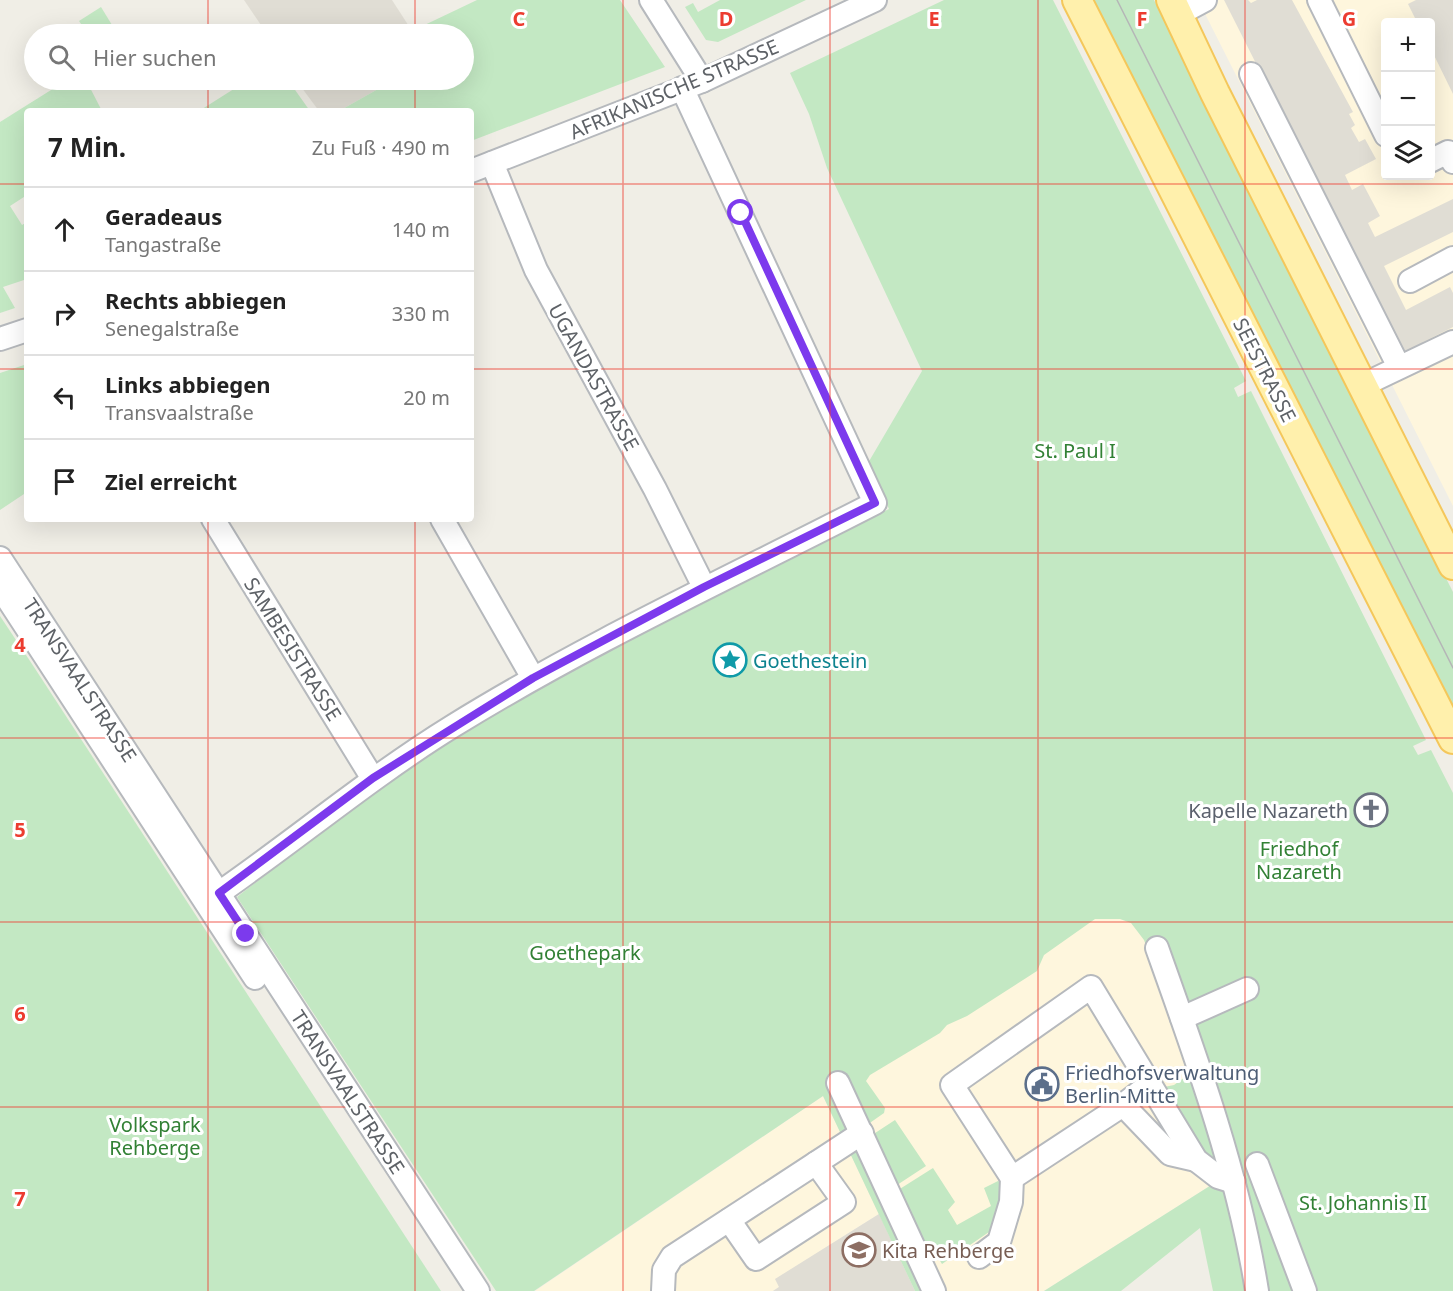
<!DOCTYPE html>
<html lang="de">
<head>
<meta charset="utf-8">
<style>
	body { margin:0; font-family:"Noto Sans",sans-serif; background:#f2f2f2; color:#222 }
	.controls { position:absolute; right:18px; top:18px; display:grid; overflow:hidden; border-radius:6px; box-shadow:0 6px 24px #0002 }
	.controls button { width:54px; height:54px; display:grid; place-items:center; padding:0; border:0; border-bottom:2px solid #e0e0e0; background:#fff; color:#222; font:30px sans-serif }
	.stop { position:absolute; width:18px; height:18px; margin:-14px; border:4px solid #7c3aed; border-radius:50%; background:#fff }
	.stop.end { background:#7c3aed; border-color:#fff; box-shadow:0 2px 6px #0008 }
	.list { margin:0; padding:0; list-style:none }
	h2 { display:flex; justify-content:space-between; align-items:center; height:78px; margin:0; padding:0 24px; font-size:26px }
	h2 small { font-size:20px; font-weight:400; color:#767676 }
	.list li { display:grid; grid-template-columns:39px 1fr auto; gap:18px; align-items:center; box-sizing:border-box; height:84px; padding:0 24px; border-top:2px solid #e0e0e0 }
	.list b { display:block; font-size:22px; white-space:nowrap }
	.list p { margin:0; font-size:20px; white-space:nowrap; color:#767676 }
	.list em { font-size:20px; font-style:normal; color:#767676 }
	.icon { flex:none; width:33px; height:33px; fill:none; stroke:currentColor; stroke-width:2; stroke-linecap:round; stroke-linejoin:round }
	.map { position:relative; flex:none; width:1453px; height:1291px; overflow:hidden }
	.search { position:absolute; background:#fff; box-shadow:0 6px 24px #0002; left:24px; top:24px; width:450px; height:66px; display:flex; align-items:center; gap:15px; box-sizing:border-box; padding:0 21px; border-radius:33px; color:#767676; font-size:22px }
	.panel { position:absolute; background:#fff; box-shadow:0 6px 24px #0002; left:24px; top:108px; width:450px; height:414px; border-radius:6px }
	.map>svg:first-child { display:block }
</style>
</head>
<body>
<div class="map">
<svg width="1453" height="1291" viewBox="0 0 1453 1291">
	<rect width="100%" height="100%" fill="#f0eee6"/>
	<g fill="#fef6dd" fill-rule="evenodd">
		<path d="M1198 0H1453V506L1239 81ZM1386 22H1430V176H1386Z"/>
		<polygon points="1105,907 1139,914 1190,1055 1216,1182 1044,1291 941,1291 842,1080"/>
		<polygon points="823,1096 879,1214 776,1279 779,1287 773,1291 535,1291"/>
	</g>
	<g fill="#e0ddd4">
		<polygon points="244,0 392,0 414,34 267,34"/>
		<polygon points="1224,0 1248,0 1251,3 1257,0 1292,0 1353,112 1349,114 1355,125 1351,128 1359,142 1365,139 1376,159 1345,175 1352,190 1363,184 1380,216 1368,223 1375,237 1453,199 1453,232 1384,266 1406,310 1450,287 1453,293 1453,327 1423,342 1425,347 1404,357"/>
		<polygon points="1416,0 1453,0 1453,94 1431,49 1430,22 1417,22 1408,4"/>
		<polygon points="296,80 394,80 339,111 319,111"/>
		<polygon points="879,1214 915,1291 773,1291 779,1287 775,1279"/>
	</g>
	<g fill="#c3e8c3">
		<polygon points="477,0 620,0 665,67 471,141 471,111 339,111 394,80 464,80 464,34 414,34 412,31"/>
		<polygon points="720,0 806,0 718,42 706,40 685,7 693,3 698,12"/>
		<path d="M944 0H1053L1246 381 1234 388 1238 397 1251 391 1426 740 1413 746 1418 755 1431 750 1453 793V1291H1213L1200 1228 1121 1291H1044L1216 1182 1209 1162 1164 1087 1174 1085 1192 1072 1144 940 1131 923 1120 919H1095L1044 955 1037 971 967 1016 947 1025 940 1033 870 1075 866 1081 885 1108 884 1113 864 1127 869 1137 895 1120 926 1166 894 1187 895 1192 933 1168 955 1202 948 1210 957 1225 991 1206 984 1188 998 1181 1005 1184 992 1230 942 1264 929 1243 921 1248 941 1291H915L823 1096 534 1291H496L237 897C309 842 379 782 456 735 595 650 743 580 889 509L868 463 922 371 827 168 809 114 790 73Z"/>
		<polygon points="1089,0 1154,0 1453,592 1453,722"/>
		<polygon points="101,7 112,25 98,34 88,34 79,21"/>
		<polygon points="67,80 86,80 102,111 27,111 27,195 10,206 22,225 27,222 27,279 3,287 15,308 0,313 0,122"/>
		<polygon points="248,80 288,80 310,111 199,111"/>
		<polygon points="27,364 27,492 0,510 0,373"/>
		<polygon points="0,616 32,664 441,1291 0,1291"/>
	</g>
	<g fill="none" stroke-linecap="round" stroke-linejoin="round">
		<g stroke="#b6b9bd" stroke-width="26">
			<g id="minor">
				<polyline points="651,0 702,81"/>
				<polyline points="1319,0 1386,135"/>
				<polyline points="1177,15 1205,0"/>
				<polyline points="1251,74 1399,367"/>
				<polyline points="1430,161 1448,152 1453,162"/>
				<polyline points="492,163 536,270 655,489 704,587"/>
				<polyline points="471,171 702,81 875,0"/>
				<polyline points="1410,281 1453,258"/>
				<polyline points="0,339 27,330"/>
				<polyline points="1363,385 1453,342"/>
				<polyline points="213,519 373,779"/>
				<polyline points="442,519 533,678"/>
				<polyline points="0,558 478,1291"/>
				<polyline points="0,587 255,978"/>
				<path d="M206 902C290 845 367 779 453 726 589 642 733 576 875 503L682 88"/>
				<path d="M1157 948C1197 1060 1238 1173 1257 1291"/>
				<polyline points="1182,1018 1247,989"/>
				<polyline points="838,1083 934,1291"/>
				<polyline points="1149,1085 1123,1105 1012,1178 952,1085 1091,987 1196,1160 1218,1177 1234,1182"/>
				<polyline points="1123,1105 1170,1154 1196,1160"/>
				<polyline points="1257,1164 1305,1291"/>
				<polyline points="729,1220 756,1259 844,1202 816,1163"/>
				<polyline points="979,1257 999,1242 1011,1202 1012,1178"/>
				<polyline points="663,1291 664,1270 672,1257 862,1133"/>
			</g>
		</g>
		<g stroke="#f4c75b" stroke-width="32">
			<g id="major">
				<polyline points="1077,0 1453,739"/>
				<polyline points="1171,0 1215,93 1453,565"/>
			</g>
		</g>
		<use href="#minor" stroke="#fff" stroke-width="22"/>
		<use href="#major" stroke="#fff0ac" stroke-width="28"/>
		<polyline stroke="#b5b6b7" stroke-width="1.5" points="1117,0 1453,668"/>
	</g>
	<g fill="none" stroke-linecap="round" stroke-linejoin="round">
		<polyline stroke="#7c3aed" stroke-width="8" points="246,934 219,893 373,778 533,678 704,587 875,503 741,213"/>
	</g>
	<path fill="none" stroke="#ec3c30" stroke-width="1.5" stroke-opacity="0.55" d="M208 0V34M415 0V34M623 0V1291M830 0V1291M1038 0V1291M1245 0V1291M208 80V111M415 80V111M0 184H27M471 184H1453M0 369H27M471 369H1453M208 519V1291M415 519V1291M0 553H1453M0 738H1453M0 922H1453M0 1107H1453"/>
	<defs>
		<g id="sight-ring" transform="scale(1.725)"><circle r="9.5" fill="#fff" stroke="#0f9aa8" stroke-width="1.5"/><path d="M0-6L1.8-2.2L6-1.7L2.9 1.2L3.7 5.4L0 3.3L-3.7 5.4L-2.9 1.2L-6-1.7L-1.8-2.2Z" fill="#0f9aa8"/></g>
		<g id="church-ring" transform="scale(1.725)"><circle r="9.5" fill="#fff" stroke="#6b7280" stroke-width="1.5"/><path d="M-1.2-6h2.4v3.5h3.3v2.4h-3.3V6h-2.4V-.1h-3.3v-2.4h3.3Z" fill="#6b7280"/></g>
		<g id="civic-ring" transform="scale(1.725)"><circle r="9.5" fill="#fff" stroke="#5c6f8a" stroke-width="1.5"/><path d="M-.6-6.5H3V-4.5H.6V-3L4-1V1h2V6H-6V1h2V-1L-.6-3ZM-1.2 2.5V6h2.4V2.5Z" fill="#5c6f8a"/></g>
		<g id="school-ring" transform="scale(1.725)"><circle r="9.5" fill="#fff" stroke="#8d6e63" stroke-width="1.5"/><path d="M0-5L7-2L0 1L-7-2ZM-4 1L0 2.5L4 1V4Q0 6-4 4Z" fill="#8d6e63"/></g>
	</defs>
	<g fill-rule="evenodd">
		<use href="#sight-ring" x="730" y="660"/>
		<use href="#church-ring" x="1371" y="810"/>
		<use href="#civic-ring" x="1042" y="1084"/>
		<use href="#school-ring" x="859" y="1250"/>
	</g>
	<g text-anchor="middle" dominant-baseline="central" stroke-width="6" stroke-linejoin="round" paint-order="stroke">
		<g font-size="20" fill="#5e6267" stroke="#fff">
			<text transform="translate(674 89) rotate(-23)">AFRIKANISCHE STRASSE</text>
			<text transform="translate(1265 370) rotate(63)">SEESTRASSE</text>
			<text transform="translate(594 377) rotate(61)">UGANDASTRASSE</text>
			<text transform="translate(293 649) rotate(58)">SAMBESISTRASSE</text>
			<text transform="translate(80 680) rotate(57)">TRANSVAALSTRASSE</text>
			<text transform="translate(348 1092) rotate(57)">TRANSVAALSTRASSE</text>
		</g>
		<g font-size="20" fill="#328135" stroke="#fff">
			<text x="1075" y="450">St. Paul I</text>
			<text x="1299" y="848">Friedhof<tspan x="1299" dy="23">Nazareth</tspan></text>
			<text x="585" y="952">Goethepark</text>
			<text x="155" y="1124">Volkspark<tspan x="155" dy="23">Rehberge</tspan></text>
			<text x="1363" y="1202">St. Johannis II</text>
		</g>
		<g font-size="20" fill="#0d838f" stroke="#fff" text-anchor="start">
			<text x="753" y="660">Goethestein</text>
		</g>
		<g font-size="20" fill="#5b616d" stroke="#fff" text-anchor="end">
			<text x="1348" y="810">Kapelle Nazareth</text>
		</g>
		<g font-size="20" fill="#4e5e75" stroke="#fff" text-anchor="start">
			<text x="1065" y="1072">Friedhofsverwaltung<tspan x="1065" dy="23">Berlin-Mitte</tspan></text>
		</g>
		<g font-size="20" fill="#785e54" stroke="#fff" text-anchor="start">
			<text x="882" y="1250">Kita Rehberge</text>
		</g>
	</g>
	<g font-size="20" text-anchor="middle" font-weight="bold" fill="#ec3c30" stroke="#fff" stroke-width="6" stroke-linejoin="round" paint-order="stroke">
		<text x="519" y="26">C</text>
		<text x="726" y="26">D</text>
		<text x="934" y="26">E</text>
		<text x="1142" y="26">F</text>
		<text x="1349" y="26">G</text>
		<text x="20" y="652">4</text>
		<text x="20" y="837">5</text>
		<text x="20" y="1021">6</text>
		<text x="20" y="1206">7</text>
	</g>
</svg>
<div class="controls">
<button>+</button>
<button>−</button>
<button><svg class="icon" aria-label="layers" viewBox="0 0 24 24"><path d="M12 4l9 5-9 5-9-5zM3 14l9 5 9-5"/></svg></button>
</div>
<div class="stop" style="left:741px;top:213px"></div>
<div class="stop end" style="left:246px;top:934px"></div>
<div class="search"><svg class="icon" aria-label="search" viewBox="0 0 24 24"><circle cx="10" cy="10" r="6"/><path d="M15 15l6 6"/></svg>Hier suchen</div>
<section class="panel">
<h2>7 Min.<small>Zu Fuß · 490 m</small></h2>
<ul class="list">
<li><svg class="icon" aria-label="ahead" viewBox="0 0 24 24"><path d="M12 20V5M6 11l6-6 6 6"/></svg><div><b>Geradeaus</b><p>Tangastraße</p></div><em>140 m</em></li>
<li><svg class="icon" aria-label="right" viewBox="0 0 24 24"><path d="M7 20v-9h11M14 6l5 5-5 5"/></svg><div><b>Rechts abbiegen</b><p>Senegalstraße</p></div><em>330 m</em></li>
<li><svg class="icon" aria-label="left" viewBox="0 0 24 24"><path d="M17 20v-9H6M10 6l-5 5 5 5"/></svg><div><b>Links abbiegen</b><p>Transvaalstraße</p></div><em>20 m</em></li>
<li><svg class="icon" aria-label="arrive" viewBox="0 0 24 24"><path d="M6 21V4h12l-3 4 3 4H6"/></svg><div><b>Ziel erreicht</b></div></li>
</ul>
</section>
</div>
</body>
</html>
